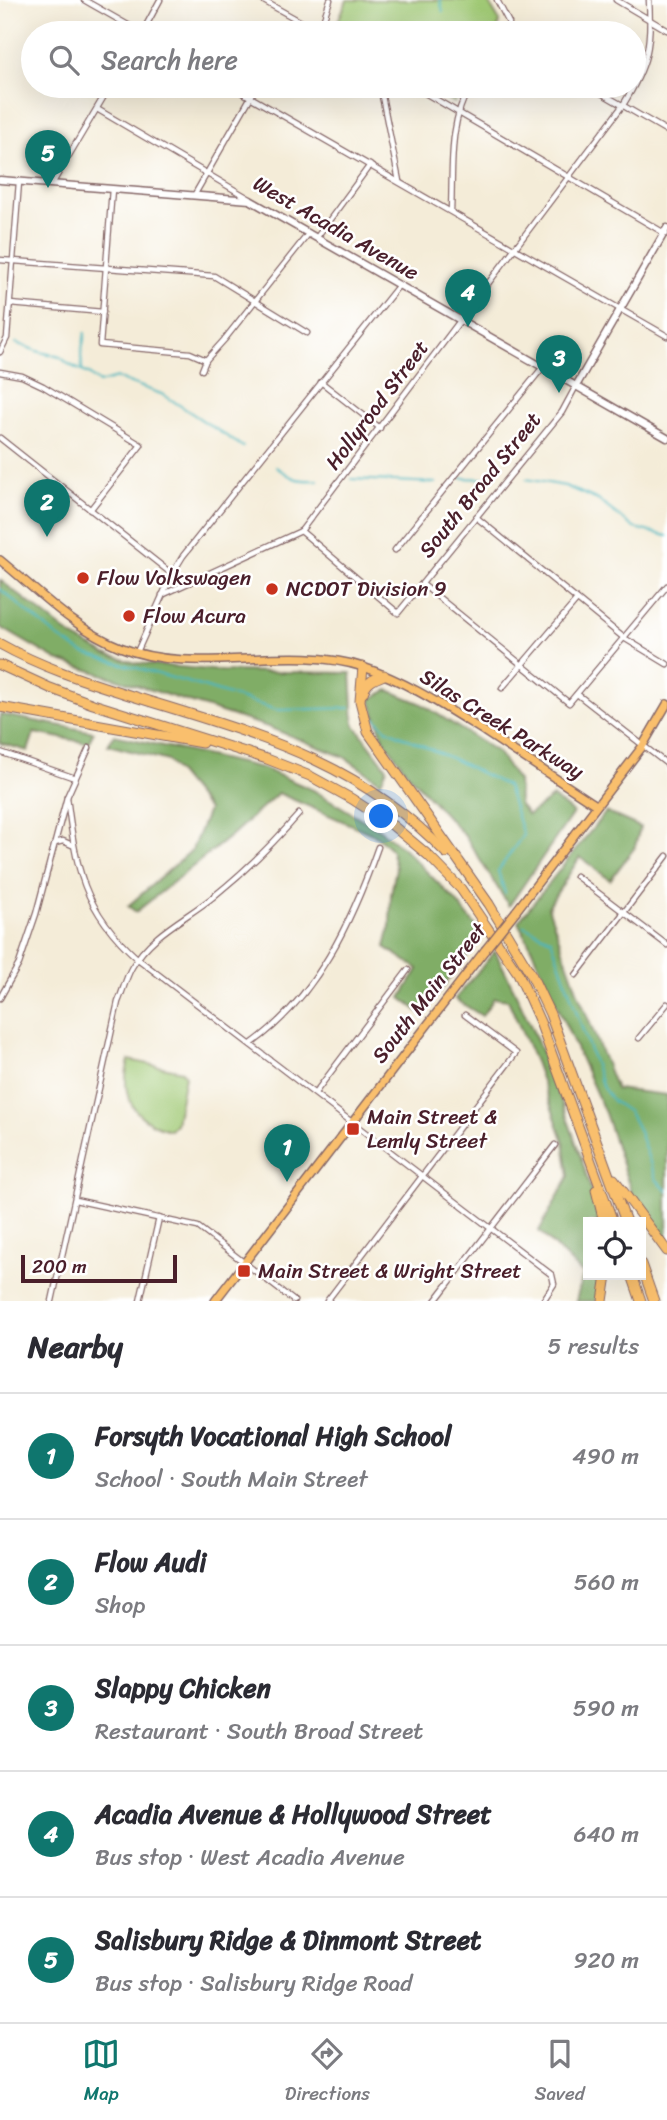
<!DOCTYPE html>
<html lang="en">
<head>
<meta charset="utf-8">
<style>
	body { margin:0; font-family:Sriracha,sans-serif; background:#f2f2f3; color:#2b2b33 }
	.controls { position:absolute; right:21px; bottom:21px; display:grid; overflow:hidden; border-radius:0px; box-shadow:0 7px 28px #0002 }
	.controls button { width:63px; height:63px; display:grid; place-items:center; padding:0; border:0; border-bottom:2px solid #e1e1e2; background:#fff; color:#2b2b33; font:35px sans-serif }
	.scale { position:absolute; left:21px; bottom:18px; width:156px; box-sizing:border-box; padding-left:7px; border:4px solid #4a1f2b; border-top:0; font-size:19px; line-height:24px; white-space:nowrap; color:#4a1f2b; -webkit-text-stroke:5px #fff; paint-order:stroke }
	.you { position:absolute; left:382px; top:817px; width:24px; height:24px; margin:-18px; border:5px solid #fff; border-radius:50%; background:#1a73e8; box-shadow:0 0 0 10px #1a73e833 }
	.badge { display:grid; place-items:center; width:46px; height:46px; border-radius:50%; background:#0f766e; color:#fff; font-size:23px; font-weight:700 }
	.pin { position:absolute; translate:-50% -58px; filter:drop-shadow(0 2px 4px #0008) }
	.pin::after { content:''; position:absolute; top:37px; width:24px; height:21px; background:inherit; clip-path:polygon(0 0,100% 0,50% 100%) }
	.list { margin:0; padding:0; list-style:none }
	h2 { display:flex; justify-content:space-between; align-items:center; height:91px; margin:0; padding:0 28px; font-size:30px }
	h2 small { font-size:23px; font-weight:400; color:#7c7c81 }
	.list li { display:grid; grid-template-columns:46px 1fr auto; gap:21px; align-items:center; box-sizing:border-box; height:126px; padding:0 28px; border-top:2px solid #e1e1e2 }
	.list b { display:block; font-size:26px; white-space:nowrap }
	.list p { margin:0; font-size:23px; white-space:nowrap; color:#7c7c81 }
	.list em { font-size:23px; font-style:normal; color:#7c7c81 }
	.icon { flex:none; width:38px; height:38px; fill:none; stroke:currentColor; stroke-width:2; stroke-linecap:round; stroke-linejoin:round }
	.map { position:relative; flex:none; width:667px; height:1301px; overflow:hidden }
	.search { position:absolute; background:#fff; box-shadow:0 7px 28px #0002; left:21px; right:21px; top:21px; height:77px; display:flex; align-items:center; gap:18px; box-sizing:border-box; padding:0 24px; border-radius:38px; color:#7c7c81; font-size:26px }
	.sheet { height:721px; background:#fff }
	nav { display:flex; justify-content:space-around; align-items:center; box-sizing:border-box; height:98px; border-top:2px solid #e1e1e2; background:#fff; font-size:19px; color:#7c7c81 }
	nav a { display:grid; justify-items:center; gap:4px }
	nav .on { color:#0f766e }
	.map>svg:first-child { display:block }
</style>
</head>
<body>
<div class="map">
<svg width="667" height="1301" viewBox="0 0 667 1301">
	<rect width="100%" height="100%" fill="#fff"/>
	<filter id="ink" filterUnits="userSpaceOnUse"><feTurbulence type="fractalNoise" baseFrequency=".0143" numOctaves="2"/><feDisplacementMap in="SourceGraphic" scale="14" xChannelSelector="R" yChannelSelector="G"/><feConvolveMatrix kernelMatrix="1 2 1 2 8 2 1 2 1" color-interpolation-filters="sRGB"/></filter>
	<filter id="wash" filterUnits="userSpaceOnUse"><feTurbulence type="fractalNoise" baseFrequency=".00686" numOctaves="4" result="noise"/><feDisplacementMap in="SourceGraphic" scale="28" xChannelSelector="R" yChannelSelector="G"/><feGaussianBlur stdDeviation="1.57" result="paint"/><feColorMatrix in="noise" values="0 0 0 0 0 0 0 0 0 0 0 0 0 0 0 0 0 1.4 0 .05"/><feComposite in="paint" operator="in"/></filter>
	<g filter="url(#wash)">
		<rect width="100%" height="100%" fill="#f4ecd8"/>
		<g fill="#a0c975" stroke="#757450" stroke-width="2">
			<polygon points="347,0 487,0 499,20 498,33 333,33"/>
			<polygon points="424,86 465,86 454,103"/>
			<path d="M129 1060 182 1071 185 1076 176 1124 170 1130C134 1121 119 1096 129 1060Z"/>
		</g>
		<g fill="#80ad66" stroke="#656648" stroke-width="2">
			<polygon points="0,580 73,637 105,654 136,663 222,671 351,673 354,724 387,768 381,782 344,757 268,727 57,660 0,627"/>
			<polygon points="388,690 420,703 497,752 518,781 519,804 528,815 553,797 573,813 509,906 465,836 409,775 383,738 370,699"/>
			<polygon points="0,714 3,715 94,732 88,743 34,733 28,751 0,743"/>
			<polygon points="114,735 262,768 313,790 380,830 403,848 456,901 483,935 422,1014 401,998 418,969 385,947 390,926 391,894 396,868 391,849 377,836 278,793 232,835 136,912 128,906 192,850 208,810 168,761 108,745"/>
			<polygon points="606,812 640,827 635,847 610,880 580,857 548,907 578,993 616,1089 667,1095 667,1242 632,1194 605,1113 530,945 518,922"/>
			<path d="M495 951C539 1037 575 1129 600 1222H588V1275H601L596 1301H576L583 1274 539 1231 569 1176 564 1142 535 1062 508 1000 494 998 482 1016 455 999Z"/>
		</g>
		<g fill="none" stroke-linecap="round" stroke-linejoin="round">
			<g stroke="#47b6bf" stroke-width="2">
				<polyline points="440,0 443,12"/>
				<polyline points="16,343 37,351 60,357 70,365 90,375 99,383 117,378 164,395 243,447"/>
				<polyline points="82,370 81,355 85,333"/>
				<path d="M276 467C294 480 297 481 318 480"/>
				<polyline points="461,478 491,479"/>
				<polyline points="351,479 436,483"/>
				<polyline points="526,479 565,486 598,500 634,528 667,536"/>
				<polyline points="0,589 59,638 83,653 194,684 277,710 350,708"/>
				<polyline points="367,710 386,729 455,760 507,786 523,835 498,871 505,893"/>
				<polyline points="524,926 551,939 603,1088 613,1101 629,1112 638,1129 656,1179 667,1191"/>
			</g>
		</g>
	</g>
	<g filter="url(#ink)">
		<g fill="none" stroke-linecap="round" stroke-linejoin="round">
			<g stroke="#866768" stroke-width="7">
				<g id="minor">
					<polyline points="84,0 142,33"/>
					<polyline points="262,0 321,33"/>
					<polyline points="497,0 509,23 508,33"/>
					<polyline points="616,0 667,30"/>
					<polyline points="142,33 160,0"/>
					<polyline points="287,33 295,19"/>
					<polyline points="319,33 330,0"/>
					<polyline points="231,86 667,336"/>
					<polyline points="380,86 399,181"/>
					<polyline points="413,86 666,234"/>
					<polyline points="589,86 667,131"/>
					<polyline points="97,109 250,199"/>
					<polyline points="52,184 110,86"/>
					<polyline points="112,189 100,345 190,353 206,360"/>
					<polyline points="195,194 257,86"/>
					<path d="M451 211C453 169 448 123 470 86"/>
					<polyline points="317,237 370,165"/>
					<polyline points="0,260 214,276 307,333"/>
					<polyline points="10,304 103,312"/>
					<polyline points="0,352 7,338 19,182"/>
					<polyline points="202,370 206,360 224,340 309,233"/>
					<polyline points="0,372 22,376 43,386 141,445 90,510"/>
					<polyline points="321,382 380,428"/>
					<polyline points="0,438 172,574"/>
					<polyline points="476,517 624,638 667,664"/>
					<polyline points="301,531 398,613 562,412 576,386"/>
					<polyline points="395,550 543,367"/>
					<polyline points="422,584 569,703 667,586"/>
					<path d="M162 595 301 531 623 105C647 66 652 46 649 0"/>
					<polyline points="137,652 172,574 183,556 399,285"/>
					<polyline points="502,688 577,600"/>
					<polyline points="577,694 667,764"/>
					<polyline points="0,752 75,778"/>
					<path d="M67 797C76 868 82 909 138 959L552 1275 554 1284 543 1301"/>
					<polyline points="55,843 63,841 72,845"/>
					<polyline points="576,876 667,945"/>
					<polyline points="576,975 667,856"/>
					<polyline points="0,998 19,964 36,914 67,797 89,748"/>
					<polyline points="639,1038 667,1004"/>
					<path d="M251 1044C317 997 352 921 378 847"/>
					<polyline points="315,1093 408,970"/>
					<polyline points="75,1200 198,1227 294,1301"/>
					<path d="M52 1301 118 1002C123 991 126 977 132 967 151 934 184 920 213 897 244 872 272 845 299 814"/>
					<polyline points="140,1301 159,1218"/>
					<polyline points="327,1301 516,1053 465,1015"/>
					<polyline points="435,1301 555,1145"/>
				</g>
			</g>
			<g stroke="#866768" stroke-width="9">
				<g id="tertiary">
					<polyline points="0,180 250,200 667,438"/>
					<polyline points="576,386 667,228"/>
				</g>
			</g>
			<g stroke="#866768" stroke-width="10">
				<g id="primary">
					<path d="M0 560C38 591 74 629 120 647 195 678 285 642 363 667 408 682 445 707 485 732 522 756 559 781 596 805"/>
					<polyline points="516,911 642,747 667,704"/>
					<polyline points="215,1301 485,950"/>
				</g>
			</g>
			<g stroke="#866768" stroke-width="11">
				<g id="motorway">
					<path d="M0 644C41 667 85 681 129 695 249 733 356 758 446 853"/>
					<polyline points="0,665 50,688 93,704 267,759 310,776 352,799 392,825 428,855 461,889 518,973 540,1022 613,1222"/>
					<polyline points="363,667 360,701 368,732 489,904 531,974 550,1014 626,1222"/>
					<path d="M363 693C366 682 374 679 384 675"/>
					<polyline points="0,707 202,743"/>
					<polyline points="614,1179 667,1251"/>
					<polyline points="596,1190 604,1222"/>
					<polyline points="641,1264 654,1301"/>
					<polyline points="632,1275 641,1301"/>
					<polyline points="603,1301 607,1275"/>
				</g>
			</g>
			<use href="#minor" stroke="#fff" stroke-width="4.5"/>
			<use href="#tertiary" stroke="#fff" stroke-width="6"/>
			<use href="#primary" stroke="#f9bf6d" stroke-width="7"/>
			<use href="#motorway" stroke="#f9bf6d" stroke-width="9"/>
			<g stroke="#866768" stroke-width="10" stroke-linecap="butt">
				<polyline id="primary-bridge" points="485,950 516,911"/>
			</g>
			<use href="#primary-bridge" stroke="#f9bf6d" stroke-width="7"/>
		</g>
	</g>
	<g fill="#c8321e" stroke="#fff" stroke-width="2.5">
		<circle cx="83" cy="578" r="7"/>
		<circle cx="272" cy="589" r="7"/>
		<circle cx="129" cy="616" r="7"/>
		<rect x="346" y="1122" width="14" height="14" rx="3.5"/>
		<rect x="237" y="1264" width="14" height="14" rx="3.5"/>
	</g>
	<g text-anchor="middle" dominant-baseline="central" stroke-width="5" stroke-linejoin="round" paint-order="stroke">
		<g font-size="21" fill="#4a1f2b" stroke="#fff">
			<text transform="translate(336 228) rotate(30)">West Acadia Avenue</text>
			<text transform="translate(377 405) rotate(-53)">Hollyrood Street</text>
			<text transform="translate(480 485) rotate(-51)">South Broad Street</text>
			<text transform="translate(502 724) rotate(32)">Silas Creek Parkway</text>
			<text transform="translate(429 993) rotate(-52)">South Main Street</text>
		</g>
		<g font-size="21" fill="#4a1f2b" stroke="#fff" text-anchor="start">
			<text x="97" y="578">Flow Volkswagen</text>
			<text x="286" y="589">NCDOT Division 9</text>
			<text x="143" y="616">Flow Acura</text>
			<text x="367" y="1117">Main Street &amp;<tspan x="367" dy="24">Lemly Street</tspan></text>
			<text x="258" y="1271">Main Street &amp; Wright Street</text>
		</g>
	</g>
</svg>
<div class="controls">
<button><svg class="icon" aria-label="locate" viewBox="0 0 24 24"><circle cx="12" cy="12" r="6"/><path d="M12 2v4M12 18v4M2 12h4M18 12h4"/></svg></button>
</div>
<div class="scale">200 m</div>
<div class="you"></div>
<div class="pin badge" style="left:287px;top:1182px">1</div>
<div class="pin badge" style="left:47px;top:537px">2</div>
<div class="pin badge" style="left:559px;top:393px">3</div>
<div class="pin badge" style="left:468px;top:327px">4</div>
<div class="pin badge" style="left:48px;top:188px">5</div>
<div class="search"><svg class="icon" aria-label="search" viewBox="0 0 24 24"><circle cx="10" cy="10" r="6"/><path d="M15 15l6 6"/></svg>Search here</div>
</div>
<section class="sheet">
<h2>Nearby<small>5 results</small></h2>
<ul class="list">
<li><span class="badge">1</span><div><b>Forsyth Vocational High School</b><p>School · South Main Street</p></div><em>490 m</em></li>
<li><span class="badge">2</span><div><b>Flow Audi</b><p>Shop</p></div><em>560 m</em></li>
<li><span class="badge">3</span><div><b>Slappy Chicken</b><p>Restaurant · South Broad Street</p></div><em>590 m</em></li>
<li><span class="badge">4</span><div><b>Acadia Avenue &amp; Hollywood Street</b><p>Bus stop · West Acadia Avenue</p></div><em>640 m</em></li>
<li><span class="badge">5</span><div><b>Salisbury Ridge &amp; Dinmont Street</b><p>Bus stop · Salisbury Ridge Road</p></div><em>920 m</em></li>
</ul>
</section>
<nav>
<a class="on"><svg class="icon" aria-label="map" viewBox="0 0 24 24"><path d="M3 6l6-2 6 2 6-2v14l-6 2-6-2-6 2zM9 4v14M15 6v14"/></svg>Map</a>
<a><svg class="icon" aria-label="directions" viewBox="0 0 24 24"><path d="M12 3l9 9-9 9-9-9zM9 14v-3h6M13 9l2 2-2 2"/></svg>Directions</a>
<a><svg class="icon" aria-label="saved" viewBox="0 0 24 24"><path d="M7 4h10v16l-5-4-5 4z"/></svg>Saved</a>
</nav>
</body>
</html>
